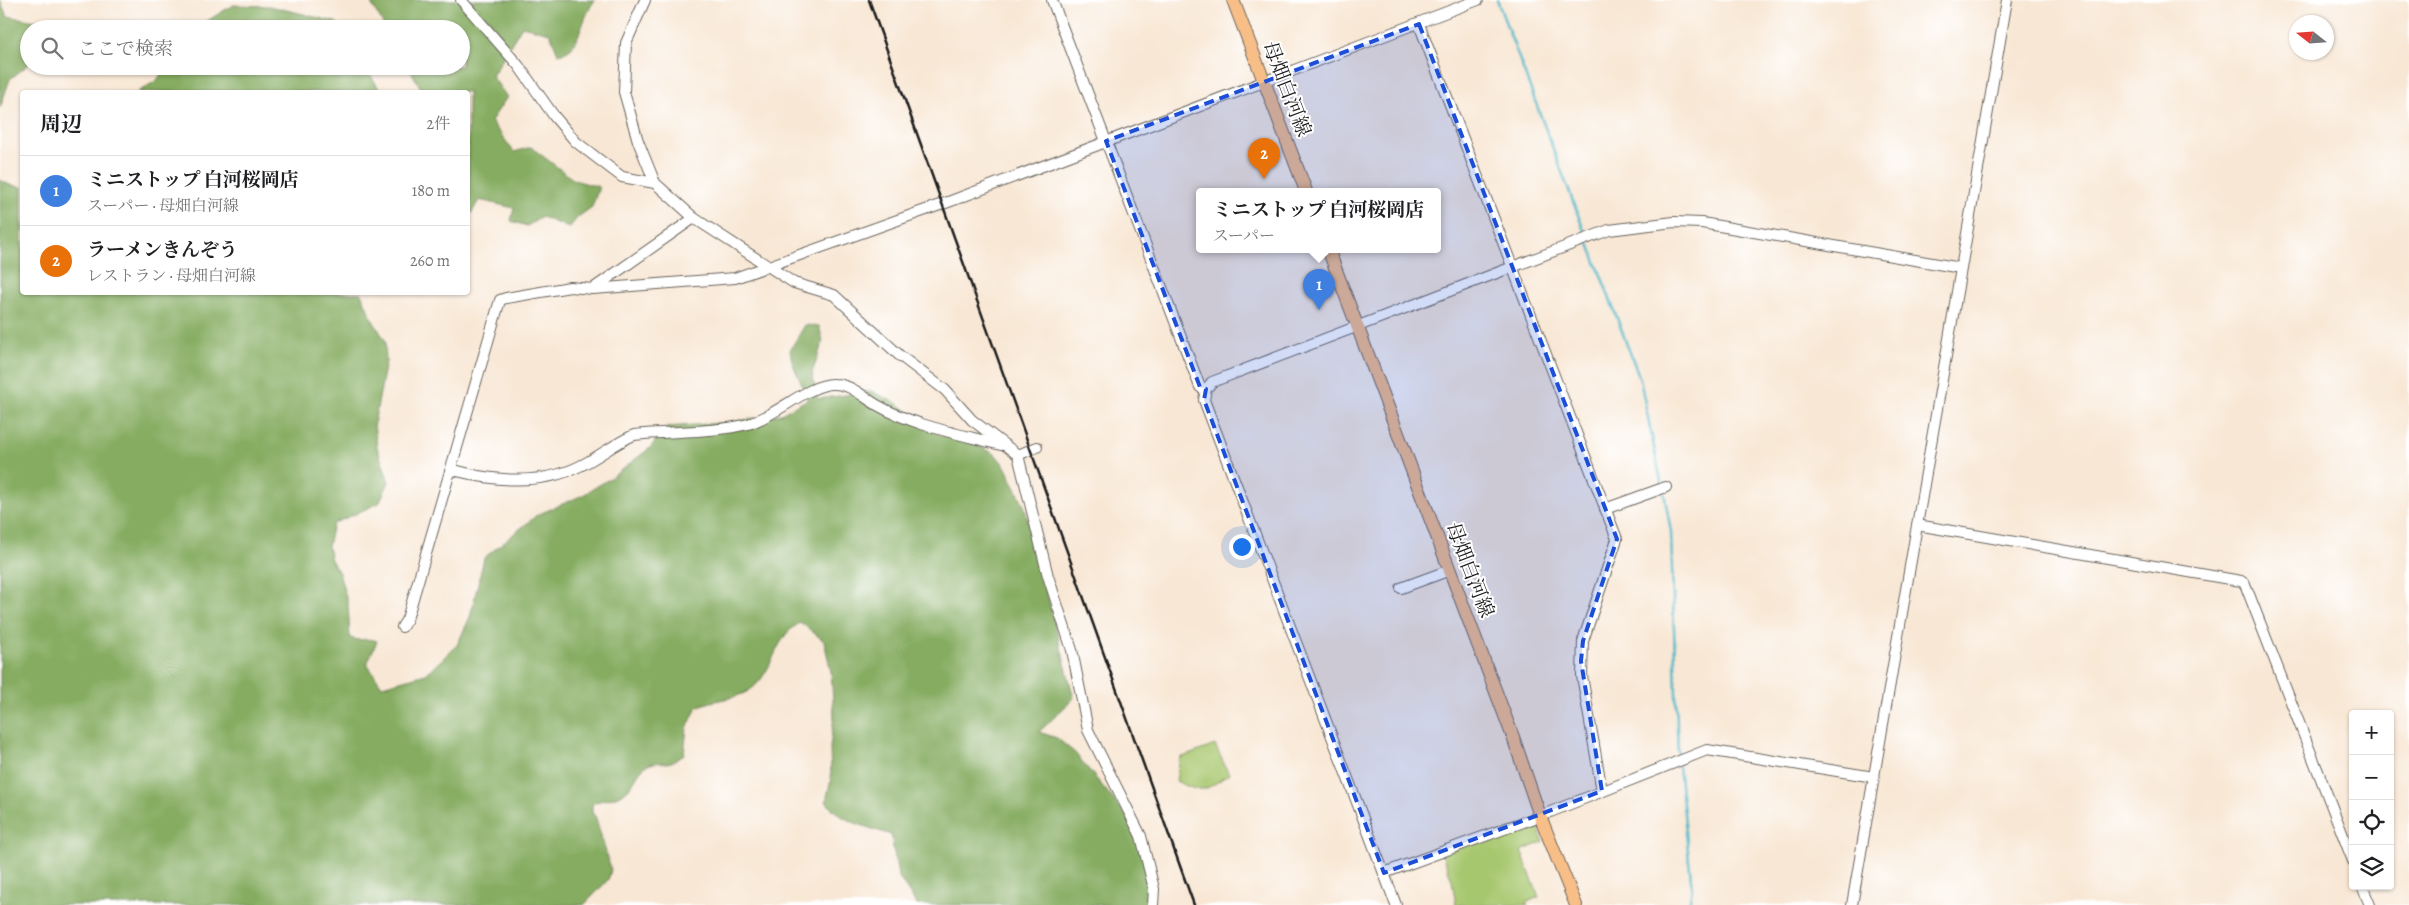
<!DOCTYPE html>
<html lang="ja">
<head>
<meta charset="utf-8">
<style>
	body { margin:0; font-family:Alegreya,"Noto Serif JP",serif; background:#f2f2f2; color:#202124 }
	.controls { position:absolute; right:15px; bottom:15px; display:grid; overflow:hidden; border-radius:5px; box-shadow:0 1px 4px #0004 }
	.controls button { width:45px; height:45px; display:grid; place-items:center; padding:0; border:0; border-bottom:1px solid #e0e0e0; background:#fff; color:#202124; font:25px sans-serif }
	.compass { position:absolute; left:2289px; top:15px; width:45px; height:45px; border-radius:50%; background:#fff; box-shadow:0 1px 4px #0004; rotate:287deg }
	.you { position:absolute; left:1241px; top:546px; width:18px; height:18px; margin:-12px; border:4px solid #fff; border-radius:50%; background:#1a73e8; box-shadow:0 0 0 8px #1a73e833 }
	.badge { display:grid; place-items:center; width:32px; height:32px; border-radius:50%; background:#d1495b; color:#fff; font-size:16px; font-weight:700 }
	.pin { position:absolute; translate:-50% -41px; filter:drop-shadow(0 1px 2px #0008) }
	.pin::after { content:''; position:absolute; top:26px; width:18px; height:15px; background:inherit; clip-path:polygon(0 0,100% 0,50% 100%) }
	.popup { position:absolute; left:1196px; top:188px; width:245px; height:65px; box-sizing:border-box; display:grid; place-content:center; border-radius:5px; background:#fff; filter:drop-shadow(0 1px 4px #0005); font-size:16px; white-space:nowrap; color:#757577 }
	.popup b { font-size:19px; color:#202124 }
	.popup::after { content:''; position:absolute; left:50%; top:100%; margin-left:-10px; border:10px solid transparent; border-top-color:#fff }
	.list { margin:0; padding:0; list-style:none }
	h2 { display:flex; justify-content:space-between; align-items:center; height:65px; margin:0; padding:0 20px; font-size:21px }
	h2 small { font-size:16px; font-weight:400; color:#757577 }
	.list li { display:grid; grid-template-columns:32px 1fr auto; gap:15px; align-items:center; box-sizing:border-box; height:70px; padding:0 20px; border-top:1px solid #e0e0e0 }
	.list b { display:block; font-size:19px; white-space:nowrap }
	.list p { margin:0; font-size:16px; white-space:nowrap; color:#757577 }
	.list em { font-size:16px; font-style:normal; color:#757577 }
	.icon { flex:none; width:28px; height:28px; fill:none; stroke:currentColor; stroke-width:2; stroke-linecap:round; stroke-linejoin:round }
	.map { position:relative; flex:none; width:2409px; height:905px; overflow:hidden }
	.search { position:absolute; background:#fff; box-shadow:0 1px 4px #0004; left:20px; top:20px; width:450px; height:55px; display:flex; align-items:center; gap:12px; box-sizing:border-box; padding:0 18px; border-radius:28px; color:#757577; font-size:19px }
	.panel { position:absolute; background:#fff; box-shadow:0 1px 4px #0004; left:20px; top:90px; width:450px; height:205px; border-radius:5px }
	.map>svg:first-child { display:block }
</style>
</head>
<body>
<div class="map">
<svg width="2409" height="905" viewBox="0 0 2409 905">
	<rect width="100%" height="100%" fill="#fff"/>
	<filter id="ink" filterUnits="userSpaceOnUse"><feTurbulence type="fractalNoise" baseFrequency=".02" numOctaves="2"/><feDisplacementMap in="SourceGraphic" scale="10" xChannelSelector="R" yChannelSelector="G"/><feConvolveMatrix kernelMatrix="1 2 1 2 8 2 1 2 1" color-interpolation-filters="sRGB"/></filter>
	<filter id="wash" filterUnits="userSpaceOnUse"><feTurbulence type="fractalNoise" baseFrequency=".0096" numOctaves="4" result="noise"/><feDisplacementMap in="SourceGraphic" scale="20" xChannelSelector="R" yChannelSelector="G"/><feGaussianBlur stdDeviation="1.12" result="paint"/><feColorMatrix in="noise" values="0 0 0 0 0 0 0 0 0 0 0 0 0 0 0 0 0 1.4 0 .05"/><feComposite in="paint" operator="in"/></filter>
	<g filter="url(#wash)">
		<rect width="100%" height="100%" fill="#f8e7d4"/>
		<g fill="#a7c76e" stroke="#627245">
			<path d="M1215 745 1229 774C1206 790 1203 795 1176 781L1180 758Z"/>
			<polygon points="1536,820 1543,842 1521,851 1539,897 1527,902 1528,905 1456,905 1452,880 1442,854"/>
		</g>
		<g fill="#85ac61" stroke="#50643e">
			<polygon points="0,0 7,16 83,29 29,29 29,64 10,79 0,108"/>
			<path d="M369 0H595C584 14 582 33 572 47 569 52 563 53 558 54L550 33 522 26 492 76 507 97 491 121 514 152 531 147 574 180 599 187 592 207 578 217 569 228 542 217 527 226 511 221 514 208 479 200 471 214H468V92H423L408 66H461V29H386Z"/>
			<polygon points="233,5 270,6 336,22 342,29 194,29"/>
			<polygon points="167,66 365,66 381,92 138,92 157,80"/>
			<path d="M0 180 10 185 22 187V292L361 293 372 319 385 340 386 362 374 424 377 447 389 482 379 503 333 524 328 546 331 560 339 573 348 604 350 638C359 642 367 637 377 641L367 664 382 686 426 674 457 645 470 617 484 558 537 515 583 495 612 477 650 448 667 427 732 422 781 414 808 399 792 362 790 350 805 325 819 326 823 341 812 373 818 399 871 391 898 404 940 435 969 441 995 454 1005 466 1024 505 1074 698 1039 732 1057 738 1075 753 1128 817 1150 880 1146 905H917L898 876 891 835C869 827 839 822 826 801L831 779 830 747 834 716 831 672 824 641 800 622C796 626 791 629 788 632 774 648 771 671 755 686 741 700 715 698 697 707L687 728 684 754C665 770 664 758 648 765 639 769 636 779 631 786 622 798 608 799 595 802L592 805V812L596 818 611 870 608 880 584 905H0Z"/>
		</g>
		<g fill="none" stroke-linecap="round" stroke-linejoin="round">
			<g stroke="#4cb7c9" stroke-width="2.5">
				<polyline points="1497,0 1586,236"/>
				<polyline points="1588,241 1640,379 1662,486"/>
				<polyline points="1664,493 1671,532 1678,758"/>
				<polyline points="1679,766 1692,889 1689,905"/>
			</g>
		</g>
	</g>
	<g filter="url(#ink)">
		<g fill="none" stroke-linecap="round" stroke-linejoin="round">
			<g stroke="#69635c" stroke-width="12">
				<g id="minor">
					<polyline points="461,0 518,65 554,116 576,142 622,177 655,183"/>
					<polyline points="645,0 626,43 624,92 638,141 655,183 694,218 794,283 834,295 899,355 945,390 972,420 1018,455 1048,576 1072,650 1088,730 1141,836 1154,889 1153,905"/>
					<polyline points="1052,0 1200,387 1206,389"/>
					<path d="M1419 24C1485 196 1550 368 1617 539L1583 641 1582 676 1602 791"/>
					<polyline points="594,288 694,218"/>
					<polyline points="1018,455 1037,447"/>
					<path d="M451 470C460 471 469 474 478 476 513 482 548 482 580 466 599 457 615 443 634 435 670 431 714 433 748 424 775 417 809 383 834 384 851 384 863 397 877 405 914 426 960 434 1001 445"/>
					<polyline points="1605,509 1666,487"/>
					<polyline points="1917,525 2241,581 2245,584 2353,861"/>
					<polyline points="1401,588 1450,570"/>
					<polyline points="402,627 407,619 500,300 506,298 570,287 593,289 735,278 951,201 1478,0"/>
					<polyline points="1384,873 1540,816 1707,750 1874,777"/>
					<polyline points="2362,886 2370,905"/>
					<polyline points="1396,905 1204,400 1206,389 1212,382 1609,230 1674,222 1702,223 1961,268"/>
					<polyline points="1852,905 2007,0"/>
				</g>
			</g>
			<g stroke="#69635c" stroke-width="14">
				<g id="major">
					<polyline points="1233,0 1306,191"/>
					<polyline points="1328,249 1513,737 1540,816 1576,905"/>
				</g>
			</g>
			<use href="#minor" stroke="#fff" stroke-width="10"/>
			<use href="#major" stroke="#f7be88" stroke-width="12"/>
			<polyline stroke="#1c1c1c" stroke-width="2.5" points="869,0 1194,905"/>
		</g>
	</g>
	<path fill="#1d4ed8" fill-opacity="0.2" stroke="#1d4ed8" stroke-width="4" stroke-dasharray="10 6" stroke-linejoin="round" d="M1419 24 1617 539 1583 641 1581 661 1602 791 1384 873 1204 400 1206 389 1200 387 1106 141Z"/>
	<g text-anchor="middle" dominant-baseline="central" stroke-width="4" stroke-linejoin="round" paint-order="stroke">
		<g font-size="20" fill="#1c1c1c" stroke="#fff">
			<text transform="translate(1287 89) rotate(69)">母畑白河線</text>
			<text transform="translate(1470 570) rotate(69)">母畑白河線</text>
		</g>
	</g>
</svg>
<div class="controls">
<button>+</button>
<button>−</button>
<button><svg class="icon" aria-label="locate" viewBox="0 0 24 24"><circle cx="12" cy="12" r="6"/><path d="M12 2v4M12 18v4M2 12h4M18 12h4"/></svg></button>
<button><svg class="icon" aria-label="layers" viewBox="0 0 24 24"><path d="M12 4l9 5-9 5-9-5zM3 14l9 5 9-5"/></svg></button>
</div>
<svg class="compass" viewBox="-18 -18 36 36"><path d="M0-13l5 13h-10z" fill="#e53935"/><path d="M0 13l5-13h-10z" fill="#757577"/></svg>
<div class="you"></div>
<div class="pin badge" style="left:1319px;top:310px;background:#3f7fe0">1</div>
<div class="popup"><b>ミニストップ 白河桜岡店</b>スーパー</div>
<div class="pin badge" style="left:1264px;top:179px;background:#e8710a">2</div>
<div class="search"><svg class="icon" aria-label="search" viewBox="0 0 24 24"><circle cx="10" cy="10" r="6"/><path d="M15 15l6 6"/></svg>ここで検索</div>
<section class="panel">
<h2>周辺<small>2件</small></h2>
<ul class="list">
<li><span class="badge" style="background:#3f7fe0">1</span><div><b>ミニストップ 白河桜岡店</b><p>スーパー · 母畑白河線</p></div><em>180 m</em></li>
<li><span class="badge" style="background:#e8710a">2</span><div><b>ラーメンきんぞう</b><p>レストラン · 母畑白河線</p></div><em>260 m</em></li>
</ul>
</section>
</div>
</body>
</html>
